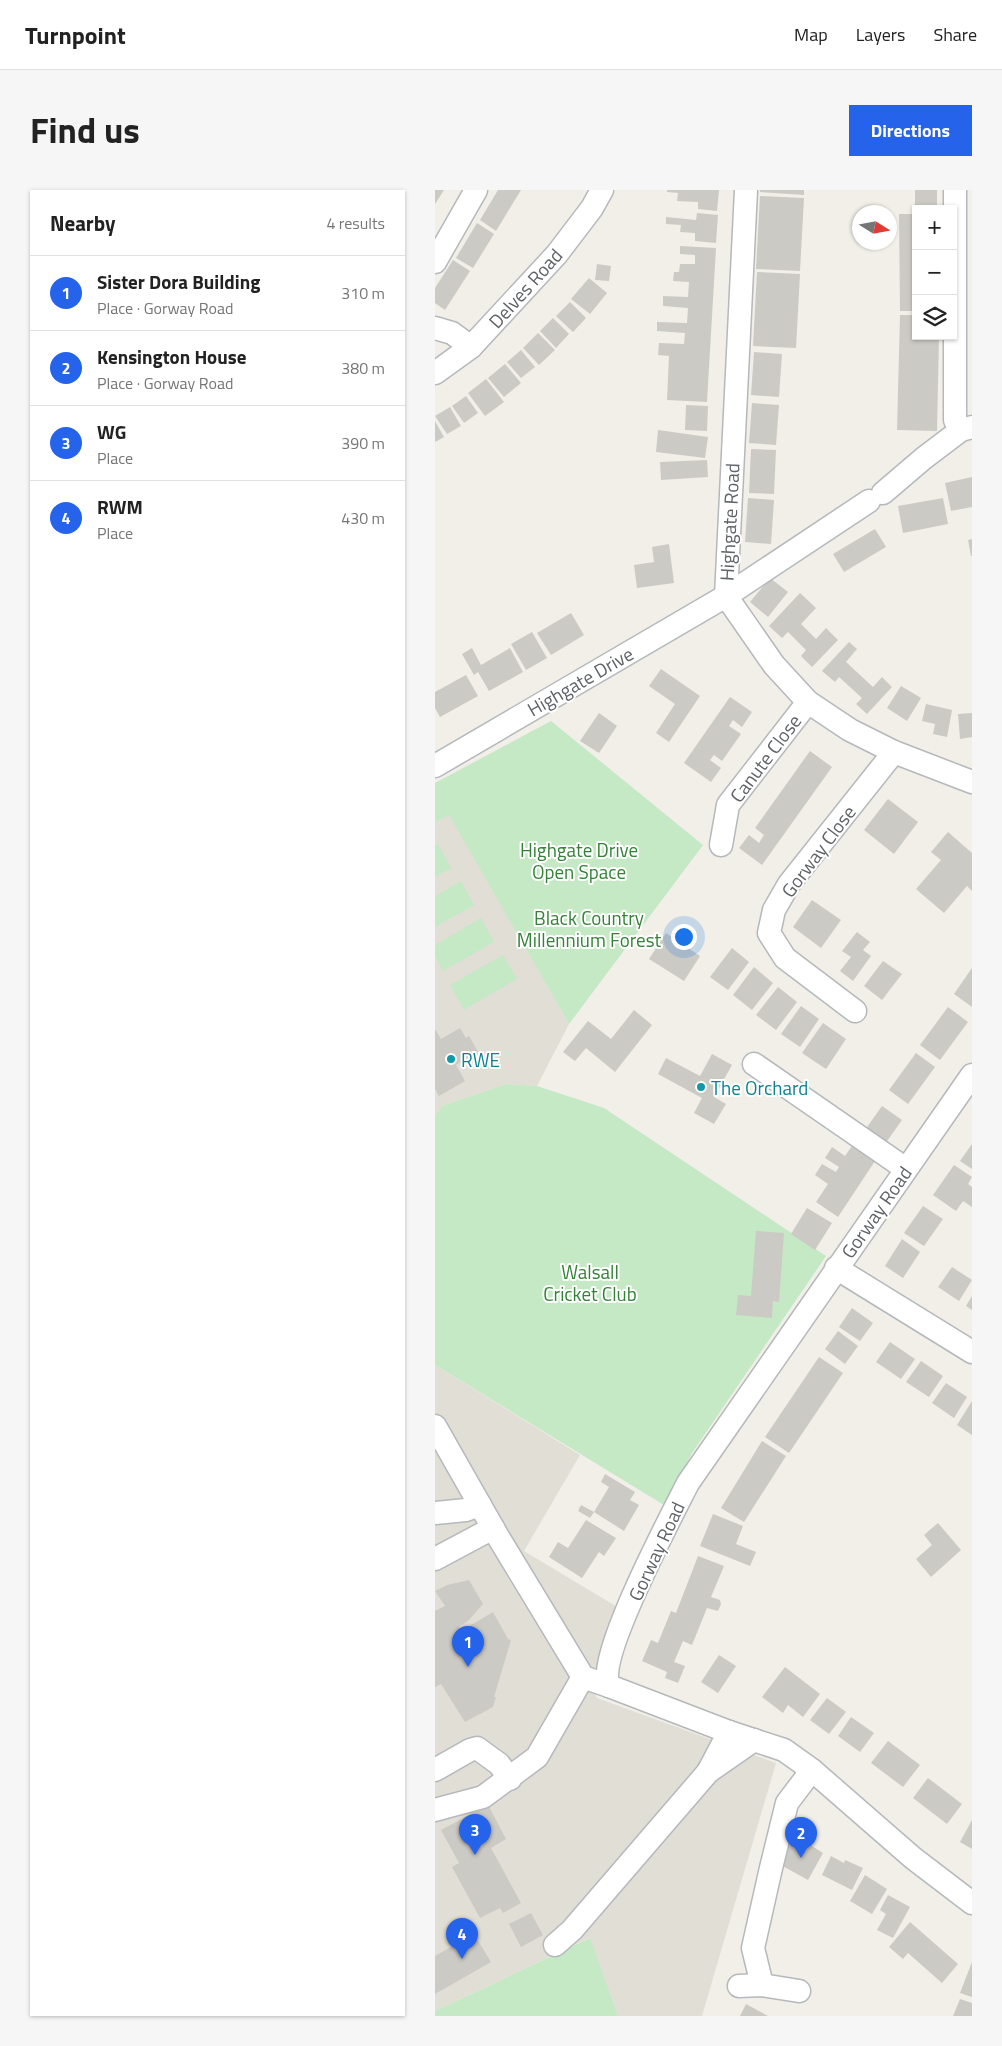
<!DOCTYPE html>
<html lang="en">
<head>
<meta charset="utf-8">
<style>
	body { margin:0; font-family:"Titillium Web",sans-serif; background:#f6f6f6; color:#222 }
	.controls { position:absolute; right:15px; top:15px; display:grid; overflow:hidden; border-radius:0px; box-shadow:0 1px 4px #0004 }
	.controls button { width:45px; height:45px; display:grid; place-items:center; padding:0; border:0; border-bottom:1px solid #e0e0e0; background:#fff; color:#222; font:25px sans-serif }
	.compass { position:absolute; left:417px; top:15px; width:45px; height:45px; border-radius:50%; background:#fff; box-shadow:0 1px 4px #0004; rotate:101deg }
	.you { position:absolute; left:248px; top:746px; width:18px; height:18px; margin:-12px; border:4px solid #fff; border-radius:50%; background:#1a73e8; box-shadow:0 0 0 8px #1a73e833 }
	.badge { display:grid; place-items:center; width:32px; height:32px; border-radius:50%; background:#2563eb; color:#fff; font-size:16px; font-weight:700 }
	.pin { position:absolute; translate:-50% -41px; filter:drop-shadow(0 1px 2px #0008) }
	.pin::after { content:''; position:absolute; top:26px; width:18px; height:15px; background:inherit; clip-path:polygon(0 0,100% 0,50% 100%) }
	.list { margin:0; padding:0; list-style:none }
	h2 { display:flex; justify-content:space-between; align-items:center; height:65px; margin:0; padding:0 20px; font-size:21px }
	h2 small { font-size:16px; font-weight:400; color:#767676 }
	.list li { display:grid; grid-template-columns:32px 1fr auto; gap:15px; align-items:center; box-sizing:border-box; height:75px; padding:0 20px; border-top:1px solid #e0e0e0 }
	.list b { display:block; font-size:19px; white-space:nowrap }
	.list p { margin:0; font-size:16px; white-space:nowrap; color:#767676 }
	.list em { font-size:16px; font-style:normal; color:#767676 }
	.icon { flex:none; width:28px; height:28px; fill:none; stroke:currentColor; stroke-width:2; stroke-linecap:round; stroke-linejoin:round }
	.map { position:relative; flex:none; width:537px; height:1826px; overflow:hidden; border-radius:0px }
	header { display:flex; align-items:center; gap:30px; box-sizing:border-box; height:70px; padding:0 25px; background:#fff; border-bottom:1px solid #e0e0e0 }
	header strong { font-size:24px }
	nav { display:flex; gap:28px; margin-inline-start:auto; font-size:18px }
	.intro { display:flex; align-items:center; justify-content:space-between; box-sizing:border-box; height:120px; padding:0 30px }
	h1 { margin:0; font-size:35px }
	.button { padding:12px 22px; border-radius:0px; background:#2563eb; color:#fff; font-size:18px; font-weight:700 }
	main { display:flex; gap:30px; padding:0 30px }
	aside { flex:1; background:#fff; border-radius:0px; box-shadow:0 1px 4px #0004 }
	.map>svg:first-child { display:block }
</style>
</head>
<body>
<header>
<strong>Turnpoint</strong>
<nav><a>Map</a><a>Layers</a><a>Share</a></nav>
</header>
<div class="intro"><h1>Find us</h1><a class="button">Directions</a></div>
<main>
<aside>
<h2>Nearby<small>4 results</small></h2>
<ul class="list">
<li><span class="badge">1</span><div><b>Sister Dora Building</b><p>Place · Gorway Road</p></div><em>310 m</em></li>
<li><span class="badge">2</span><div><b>Kensington House</b><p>Place · Gorway Road</p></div><em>380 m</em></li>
<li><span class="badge">3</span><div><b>WG</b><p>Place</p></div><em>390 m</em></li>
<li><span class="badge">4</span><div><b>RWM</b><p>Place</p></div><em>430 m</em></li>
</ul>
</aside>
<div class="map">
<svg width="537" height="1826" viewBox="0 0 537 1826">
	<rect width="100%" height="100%" fill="#f1efe8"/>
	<g fill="#e1ded6">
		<polygon points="14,624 134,834 102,896 71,894 7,916 0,926 0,632"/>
		<polygon points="0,1175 145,1265 89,1361 184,1418 158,1500 162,1508 341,1573 267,1826 183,1826 154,1748 0,1821"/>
	</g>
	<g fill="#c5e8c5">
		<polygon points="116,531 268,655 134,834 14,625 0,632 0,593"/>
		<polygon points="3,654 16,678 0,687 0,656"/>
		<polygon points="26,691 39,715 0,737 0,706"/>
		<polygon points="46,728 59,752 8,781 0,766 0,755"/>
		<polygon points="68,765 82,789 29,820 15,795"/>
		<polygon points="71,894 102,896 169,918 391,1066 257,1263 229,1315 0,1175 0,926 7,916"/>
		<polygon points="155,1748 183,1826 0,1826 0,1821"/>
	</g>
	<g fill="#cccac5">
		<polygon points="0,0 9,0 0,14"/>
		<polygon points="63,0 86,0 61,41 45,30"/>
		<polygon points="232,0 284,0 282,21 263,19 263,12 242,11 243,3 232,2"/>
		<polygon points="325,0 369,0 369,5 325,2"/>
		<rect x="480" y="0" width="22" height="19"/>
		<polygon points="325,6 369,8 365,81 321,79"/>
		<polygon points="262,23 283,25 281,53 260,51 260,43 245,42 246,35 231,34 231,27 261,30"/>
		<polygon points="464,24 481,24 481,121 465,121"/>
		<polygon points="42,33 59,44 38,78 21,68"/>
		<polygon points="245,56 281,58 272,212 232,210 234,166 223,165 224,153 249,154 250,143 222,141 222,132 252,133 253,118 228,116 228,106 253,107 254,92 238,91 239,82 244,82 245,74 260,74 260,65 245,64"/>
		<polygon points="18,70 35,81 10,120 0,113 0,98"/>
		<polygon points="162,74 176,76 174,91 160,90"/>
		<polygon points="322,82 365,84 361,158 318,156"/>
		<polygon points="154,88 172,103 155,124 136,109"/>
		<polygon points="135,112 151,128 138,142 121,126"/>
		<polygon points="465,125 481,125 481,146 504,146 502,241 462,240"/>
		<polygon points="118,128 134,144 121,158 105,141"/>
		<polygon points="103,143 120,160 104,175 88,158"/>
		<polygon points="86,160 100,177 86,188 72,172"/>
		<polygon points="319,162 347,164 344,207 316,205"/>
		<polygon points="70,174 86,193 69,207 53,188"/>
		<polygon points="51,189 69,212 50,226 33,203"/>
		<polygon points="31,206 43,223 29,233 17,216"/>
		<polygon points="317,213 344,215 341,255 314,253"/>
		<polygon points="251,215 273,216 272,241 250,240"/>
		<polygon points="15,217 26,236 12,244 0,226"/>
		<polygon points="0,231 9,247 0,252"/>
		<polygon points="223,240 273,247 270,268 221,262"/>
		<polygon points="316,259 341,260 339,304 314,303"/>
		<polygon points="272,270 273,287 226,290 225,272"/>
		<polygon points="537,287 537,317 516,321 510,293"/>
		<polygon points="313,308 339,310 336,354 310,352"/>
		<polygon points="508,308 513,334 468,343 463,316"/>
		<polygon points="440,339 451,357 409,382 398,364"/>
		<polygon points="537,349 537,366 536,366 533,350"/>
		<polygon points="234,354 239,393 202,398 199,375 219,372 217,357"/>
		<polygon points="335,388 353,402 333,427 315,412"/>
		<polygon points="365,403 381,418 366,434 381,449 391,438 403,450 377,477 366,466 371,460 353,442 347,448 334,436"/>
		<polygon points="136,423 149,445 116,465 102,443"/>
		<polygon points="97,442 112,468 91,480 76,454"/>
		<polygon points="414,452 422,459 411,472 438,497 447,487 457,497 432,524 421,514 427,508 404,487 400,492 387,481"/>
		<polygon points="37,458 46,475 75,458 88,482 54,501 43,482 39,485 27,464"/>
		<polygon points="226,479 265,506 234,552 221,543 240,514 214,496"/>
		<polygon points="31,485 43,506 5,527 0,518 0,502"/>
		<polygon points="466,496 486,508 472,531 452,518"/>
		<polygon points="295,507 317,522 307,537 298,530 294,536 306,544 287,571 279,565 275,570 286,578 276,592 249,573"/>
		<polygon points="491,514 517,520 512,547 498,544 500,534 487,531"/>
		<polygon points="164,523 182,536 164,563 145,551"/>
		<polygon points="537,523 537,547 525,549 523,524"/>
		<polygon points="375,561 397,577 327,675 304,658 314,645 324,653 329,645 320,638"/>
		<polygon points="453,609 483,632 459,664 429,640"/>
		<polygon points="513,642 537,663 537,701 532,696 509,723 481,699 506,670 496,662"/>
		<polygon points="377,710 406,730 386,758 358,737"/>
		<polygon points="422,742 435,752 428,760 436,766 418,791 405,781 416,767 407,761"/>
		<polygon points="231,743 265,766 249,791 214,769"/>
		<polygon points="297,758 314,772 293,800 275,787"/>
		<polygon points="448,771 467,784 447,810 429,796"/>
		<polygon points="319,777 338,793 317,820 298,805"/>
		<polygon points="537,778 537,817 519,804"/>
		<polygon points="343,797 362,812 341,840 321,825"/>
		<polygon points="366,816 384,829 365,857 346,844"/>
		<polygon points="513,817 533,832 505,870 485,855"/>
		<polygon points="199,820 217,835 180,882 151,858 140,871 128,862 153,831 176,849"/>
		<polygon points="388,833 411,849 391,879 367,863"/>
		<polygon points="25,838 31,848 34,846 43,862 21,875 30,891 4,906 0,899 0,839 6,849"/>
		<polygon points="481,863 500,877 473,914 454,900"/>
		<polygon points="277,864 297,875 279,907 291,914 279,934 259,923 267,908 223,884 231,868 265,886"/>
		<polygon points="447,916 467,930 450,954 430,940"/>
		<polygon points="419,953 442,968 403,1027 381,1012 393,994 380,985 387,974 401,982 404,977 390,968 397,957 410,966"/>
		<polygon points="537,954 537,979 525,971"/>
		<polygon points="519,975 537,987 533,994 537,997 537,1017 528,1011 521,1021 498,1005"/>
		<polygon points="488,1016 508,1029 489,1056 469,1043"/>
		<polygon points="372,1018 397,1033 380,1060 356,1044"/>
		<polygon points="321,1041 349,1043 344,1112 338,1111 337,1128 301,1125 303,1105 316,1106"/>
		<polygon points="467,1049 485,1062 468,1088 450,1076"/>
		<polygon points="517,1077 537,1090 524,1111 503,1097"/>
		<polygon points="537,1106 537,1120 531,1116"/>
		<polygon points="417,1118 438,1133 425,1151 404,1137"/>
		<polygon points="403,1141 423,1156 410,1174 390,1159"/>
		<polygon points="455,1152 480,1169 466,1189 441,1172"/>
		<polygon points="384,1167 408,1183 354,1263 330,1247"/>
		<polygon points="486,1171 508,1186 494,1207 471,1192"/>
		<polygon points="511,1193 532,1207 519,1228 497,1213"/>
		<polygon points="537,1211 537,1245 522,1235"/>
		<polygon points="327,1251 351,1266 309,1332 286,1318"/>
		<polygon points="170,1284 200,1302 195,1310 204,1315 189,1341 159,1322 174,1297 166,1292"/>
		<polygon points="146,1315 159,1322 155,1328 143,1321"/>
		<polygon points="278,1324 308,1336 301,1354 321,1362 315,1376 265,1356"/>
		<polygon points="151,1330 181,1348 169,1366 164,1362 147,1388 114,1367 123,1352 133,1358"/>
		<polygon points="503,1333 526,1360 496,1387 481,1369 497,1355 489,1345"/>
		<polygon points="263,1366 289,1376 276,1407 285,1410 286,1414 283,1421 272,1418 257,1455 248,1451 239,1472 250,1476 243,1493 230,1488 232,1482 207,1471 216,1450 223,1453 236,1421 241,1423"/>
		<polygon points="34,1390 48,1414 33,1431 24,1436 26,1441 58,1422 73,1449 76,1450 59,1507 61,1507 58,1517 30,1532 6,1494 0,1497 0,1421 10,1416 0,1401 12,1395"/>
		<polygon points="284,1465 301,1476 283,1503 266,1492"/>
		<polygon points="350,1477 385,1504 368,1527 353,1515 348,1523 327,1507"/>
		<polygon points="392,1508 411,1522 394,1544 375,1530"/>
		<polygon points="416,1527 439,1543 425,1562 403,1546"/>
		<polygon points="453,1551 485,1575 468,1597 436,1573"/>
		<polygon points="493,1588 527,1614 512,1634 478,1608"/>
		<polygon points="53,1615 71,1649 56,1658 86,1713 68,1723 65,1718 45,1728 17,1677 24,1673 6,1640"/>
		<polygon points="537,1630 537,1659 525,1652"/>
		<polygon points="356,1653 368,1660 372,1653 388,1663 373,1690 344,1674"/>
		<polygon points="396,1666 409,1673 410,1670 428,1678 417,1700 387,1685"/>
		<polygon points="430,1685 452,1699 437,1724 415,1711"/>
		<polygon points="453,1705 475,1717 458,1748 442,1740 451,1724 445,1720"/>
		<polygon points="96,1723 108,1745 86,1757 74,1734"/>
		<polygon points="475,1732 523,1774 507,1793 473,1763 468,1769 454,1757"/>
		<polygon points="39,1744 56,1772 0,1804 0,1766"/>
		<polygon points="537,1772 537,1807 525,1803"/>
		<polygon points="525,1809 537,1813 537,1826 518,1826"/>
		<polygon points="311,1814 333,1826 305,1826"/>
	</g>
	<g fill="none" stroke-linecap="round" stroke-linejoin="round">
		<g stroke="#b5b8bc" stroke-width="25">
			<g id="minor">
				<polyline points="311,0 291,406 339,475 373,512 415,540 459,562 537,592"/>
				<polyline points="520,0 520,230 526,240"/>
				<polyline points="0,72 41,0"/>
				<polyline points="0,138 17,143 36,157"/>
				<polyline points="0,183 36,157 122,64 157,18 167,0"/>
				<polyline points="448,303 489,268 526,240 537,237"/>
				<polyline points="0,576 291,406 434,311"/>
				<polyline points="286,655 293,615 373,512"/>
				<polyline points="420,821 350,768 334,743 339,720 354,694 459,562"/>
				<polyline points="319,874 471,979"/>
				<path d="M537 885 253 1293C237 1325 161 1467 174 1496L294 1542 349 1560 377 1580 478 1668 537 1713"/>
				<polyline points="401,1078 537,1162"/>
				<polyline points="0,1236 62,1345 148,1487 174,1496"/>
				<polyline points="0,1323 31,1320 45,1315"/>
				<polyline points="0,1369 58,1338"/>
				<polyline points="294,1542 273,1582 319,1550"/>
				<polyline points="0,1580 35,1560 42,1558 64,1574 75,1589"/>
				<polyline points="0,1620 48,1607 102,1567 148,1487"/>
				<polyline points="120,1755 137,1740 273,1582"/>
				<polyline points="327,1795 318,1758 336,1678 352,1613 377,1580"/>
				<polyline points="304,1796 327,1795 364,1801"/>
			</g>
		</g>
		<use href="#minor" stroke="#fff" stroke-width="22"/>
	</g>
	<g fill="#0f9aa8" stroke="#fff" stroke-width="2">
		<circle cx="16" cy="869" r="5"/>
		<circle cx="266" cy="897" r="5"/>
	</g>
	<g text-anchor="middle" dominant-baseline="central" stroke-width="4" stroke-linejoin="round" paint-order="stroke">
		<g font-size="19" fill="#5f6368" stroke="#fff">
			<text transform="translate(90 98) rotate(-48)">Delves Road</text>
			<text transform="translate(294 332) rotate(-87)">Highgate Road</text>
			<text transform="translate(145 491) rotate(-30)">Highgate Drive</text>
			<text transform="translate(330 568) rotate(-53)">Canute Close</text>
			<text transform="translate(383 661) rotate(-53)">Gorway Close</text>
			<text transform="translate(441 1022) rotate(-55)">Gorway Road</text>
			<text transform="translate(221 1361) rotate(-65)">Gorway Road</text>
		</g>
		<g font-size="19" fill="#348238" stroke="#fff">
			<text x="144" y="659">Highgate Drive<tspan x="144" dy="22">Open Space</tspan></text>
			<text x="154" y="727">Black Country<tspan x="154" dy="22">Millennium Forest</tspan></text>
			<text x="155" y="1081">Walsall<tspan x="155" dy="22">Cricket Club</tspan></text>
		</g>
		<g font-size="19" fill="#0d838f" stroke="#fff" text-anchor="start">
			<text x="26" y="869">RWE</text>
			<text x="276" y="897">The Orchard</text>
		</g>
	</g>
</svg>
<div class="controls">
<button>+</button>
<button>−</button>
<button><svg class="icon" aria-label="layers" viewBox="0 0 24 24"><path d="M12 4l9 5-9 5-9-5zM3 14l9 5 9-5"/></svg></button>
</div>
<svg class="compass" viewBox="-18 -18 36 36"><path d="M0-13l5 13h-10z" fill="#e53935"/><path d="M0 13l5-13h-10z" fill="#767676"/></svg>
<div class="you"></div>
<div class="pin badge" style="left:33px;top:1477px">1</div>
<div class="pin badge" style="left:366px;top:1668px">2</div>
<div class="pin badge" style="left:40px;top:1665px">3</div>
<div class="pin badge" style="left:27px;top:1769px">4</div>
</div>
</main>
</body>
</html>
